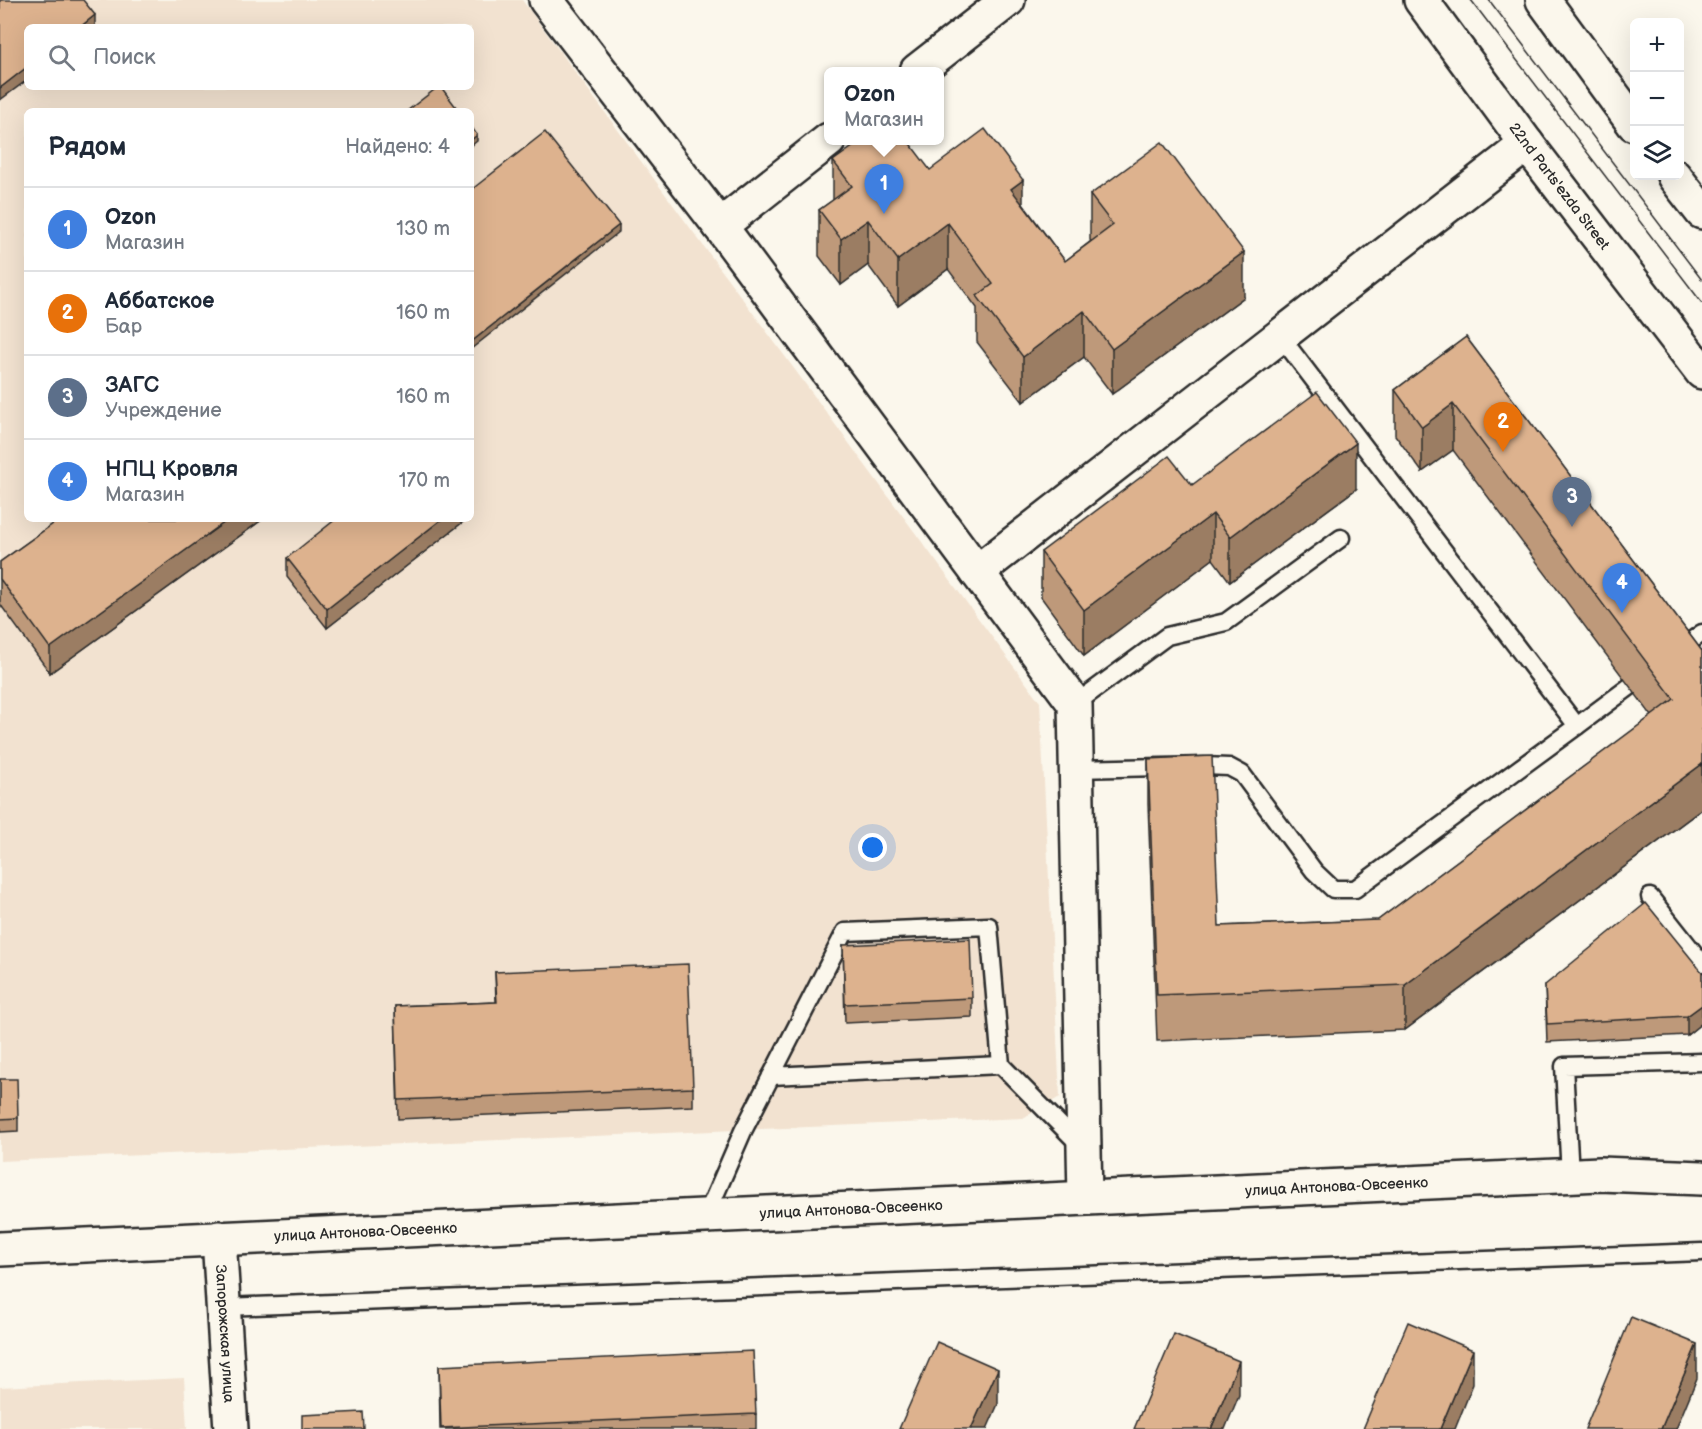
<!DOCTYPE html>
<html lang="ru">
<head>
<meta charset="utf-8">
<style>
	body { margin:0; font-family:"Balsamiq Sans",sans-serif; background:#f6f6f7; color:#1f2937 }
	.controls { position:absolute; right:18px; top:18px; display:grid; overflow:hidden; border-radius:9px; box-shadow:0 6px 24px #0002 }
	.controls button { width:54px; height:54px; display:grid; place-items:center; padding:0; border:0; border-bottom:2px solid #e0e1e3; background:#fff; color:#1f2937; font:30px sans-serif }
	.you { position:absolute; left:873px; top:848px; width:21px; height:21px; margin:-15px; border:4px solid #fff; border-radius:50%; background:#1a73e8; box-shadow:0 0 0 9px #1a73e833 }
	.badge { display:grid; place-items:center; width:39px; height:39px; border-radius:50%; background:#c8321e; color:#fff; font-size:20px; font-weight:700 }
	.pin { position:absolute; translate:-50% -50px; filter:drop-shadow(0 2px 3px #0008) }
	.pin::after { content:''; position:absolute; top:32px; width:21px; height:18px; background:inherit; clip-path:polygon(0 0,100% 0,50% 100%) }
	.popup { position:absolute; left:824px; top:67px; width:120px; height:78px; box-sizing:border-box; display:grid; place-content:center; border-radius:9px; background:#fff; filter:drop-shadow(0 2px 4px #0005); font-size:20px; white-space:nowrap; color:#747a83 }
	.popup b { font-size:22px; color:#1f2937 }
	.popup::after { content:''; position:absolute; left:50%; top:100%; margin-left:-12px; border:12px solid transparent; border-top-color:#fff }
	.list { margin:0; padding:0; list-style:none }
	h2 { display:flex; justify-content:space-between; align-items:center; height:78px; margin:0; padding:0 24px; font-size:26px }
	h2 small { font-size:20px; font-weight:400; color:#747a83 }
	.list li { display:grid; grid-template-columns:39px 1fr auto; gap:18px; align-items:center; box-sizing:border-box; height:84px; padding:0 24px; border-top:2px solid #e0e1e3 }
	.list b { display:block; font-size:22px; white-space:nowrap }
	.list p { margin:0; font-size:20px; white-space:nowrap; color:#747a83 }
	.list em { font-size:20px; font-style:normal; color:#747a83 }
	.icon { flex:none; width:33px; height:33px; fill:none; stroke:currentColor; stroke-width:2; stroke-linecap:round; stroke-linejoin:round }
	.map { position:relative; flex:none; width:1702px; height:1429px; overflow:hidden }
	.search { position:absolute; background:#fff; box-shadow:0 6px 24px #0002; left:24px; top:24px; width:450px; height:66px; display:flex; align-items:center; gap:15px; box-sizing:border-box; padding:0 21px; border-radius:9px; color:#747a83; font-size:22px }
	.panel { position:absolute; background:#fff; box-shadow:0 6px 24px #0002; left:24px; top:108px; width:450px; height:414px; border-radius:9px }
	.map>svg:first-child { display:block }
</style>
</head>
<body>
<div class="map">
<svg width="1702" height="1429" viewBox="0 0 1702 1429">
	<rect width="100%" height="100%" fill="#fbf7ec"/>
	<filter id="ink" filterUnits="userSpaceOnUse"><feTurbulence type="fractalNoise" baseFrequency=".0167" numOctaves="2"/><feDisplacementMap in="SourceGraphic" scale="12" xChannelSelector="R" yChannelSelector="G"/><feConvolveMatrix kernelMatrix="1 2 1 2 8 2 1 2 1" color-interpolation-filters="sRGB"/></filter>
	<g filter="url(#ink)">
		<g fill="#f2e2d0" fill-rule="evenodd">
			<path d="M0 0H522L1040 702 1060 1097 1023 1118 0 1161ZM27 27H471V87H27ZM27 111H471V519H27Z"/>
			<polygon points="184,1378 187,1429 0,1429 0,1387"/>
		</g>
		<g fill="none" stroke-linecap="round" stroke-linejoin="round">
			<g stroke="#2b2b2b" stroke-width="21">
				<g id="lane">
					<polyline points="1676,652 1702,633"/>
					<polyline points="1075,704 1167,636 1226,622 1341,538"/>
					<polyline points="1577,726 1648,673"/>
					<polyline points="1076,769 1204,766 1229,767 1242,774 1314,871 1333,889 1355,889 1577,726 1281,337"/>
					<polyline points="1650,897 1702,963"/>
					<polyline points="771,1076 1001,1065"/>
					<polyline points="1570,1175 1564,1066 1702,1062"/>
					<polyline points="706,1216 743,1131 845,932 989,926 1001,1065 1083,1148"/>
					<polyline points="224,1307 1702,1252"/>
				</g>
			</g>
			<g stroke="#2b2b2b" stroke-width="38">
				<g id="street">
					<polyline points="546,0 720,226 1075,704 1085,1198"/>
					<polyline points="917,71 1008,0"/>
					<polyline points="720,226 829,140"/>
					<polyline points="977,572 1527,144"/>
				</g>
			</g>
			<g stroke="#2b2b2b" stroke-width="38">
				<g id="secondary">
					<path id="s1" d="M1421 0 1527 144 1702 372"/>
					<polyline points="1543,0 1634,124"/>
					<polyline points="1674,176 1702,212"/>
					<path id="s2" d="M219 1238 231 1429"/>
					<path id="s3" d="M0 1249 1600 1174 1702 1178"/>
				</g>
			</g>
			<use href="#lane" stroke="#fbf7ec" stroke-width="16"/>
			<use href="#street" stroke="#fbf7ec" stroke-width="33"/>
			<use href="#secondary" stroke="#fbf7ec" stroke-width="33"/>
			<g stroke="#2b2b2b" stroke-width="1.5">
				<polyline points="1471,0 1702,303"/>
				<polyline points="1489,0 1702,280"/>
			</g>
		</g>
		<g fill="#be997a" stroke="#2b2b2b" stroke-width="1.5">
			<polygon points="833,161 930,170 1023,204 1065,261 1091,241 1090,240 1090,195 1244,297 1112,394 1084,357 1023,402 977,342 977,308 948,269 898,306 868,265 841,285 819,256 819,210 833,200"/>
			<polygon points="1466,337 1702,651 1702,809 1405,1030 1157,1041 1148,804 1148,759 1219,926 1378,920 1652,716 1453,450 1422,472 1395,435 1395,390"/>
			<polygon points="1192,485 1356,489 1230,582 1213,559 1084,656 1041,597 1041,552"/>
			<polygon points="60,519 263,519 50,673 0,604 0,562"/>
			<polygon points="463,519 463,522 327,628 287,577 287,558"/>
			<polygon points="843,945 972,998 972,1017 845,1023"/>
			<polygon points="495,972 693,1088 693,1106 398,1119 395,1006 496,1002"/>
			<polygon points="1702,972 1702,1023 1687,1035 1547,1042 1545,985"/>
			<polygon points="0,1079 18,1118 18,1131 0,1132"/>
			<polygon points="439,1366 756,1414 756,1429 440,1429"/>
		</g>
		<g fill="#9b7d63" stroke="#2b2b2b" stroke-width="1.5">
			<polygon points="95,15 95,27 80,27"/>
			<polygon points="27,67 27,80 0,100 0,88"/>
			<polygon points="477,135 477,141 471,146 471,140"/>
			<polygon points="1023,180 1023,225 1011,189"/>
			<polygon points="868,220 868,265 841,285 841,239"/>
			<polygon points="948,223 948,269 898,306 898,260"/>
			<polygon points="619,225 619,232 471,349 471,342"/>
			<polygon points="1244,252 1244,297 1112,394 1112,349"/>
			<polygon points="1084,311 1084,357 1023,402 1023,357"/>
			<polygon points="1453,404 1453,450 1422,472 1422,427"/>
			<polygon points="1356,443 1356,489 1230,582 1230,537"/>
			<polygon points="1213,514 1213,559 1084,656 1084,610"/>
			<polygon points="229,519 263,519 50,673 50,648"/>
			<polygon points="442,519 463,519 463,522 327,628 327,609"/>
			<polygon points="1702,764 1702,809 1405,1030 1405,985"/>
			<polygon points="1702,1005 1702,1023 1687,1035 1687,1016"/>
			<polygon points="1697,1344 1697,1378 1676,1429 1661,1429"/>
			<polygon points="1473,1350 1473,1384 1455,1429 1440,1429"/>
			<polygon points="1239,1361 1239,1395 1225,1429 1211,1429"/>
			<polygon points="998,1369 998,1404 987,1429 971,1429"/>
		</g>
		<g fill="#ddb28e" stroke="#2b2b2b" stroke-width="1.5">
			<polygon points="0,0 83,0 95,15 80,27 27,27 27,67 0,88"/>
			<polygon points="438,87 441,87 459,111 407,111"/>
			<polygon points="471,126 477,135 471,140"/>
			<polygon points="985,129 1023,180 1011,189 1065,261 1113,225 1090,195 1162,142 1244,252 1112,349 1084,311 1023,357 977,296 993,284 948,223 898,260 868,220 841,239 819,210 852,186 833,161 861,141 908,141 930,170"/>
			<polygon points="545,132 619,225 471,342 471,190"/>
			<polygon points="1466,337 1702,651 1702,764 1405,985 1157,995 1148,759 1212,756 1219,926 1378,920 1674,699 1453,404 1422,427 1395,390"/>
			<polygon points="1317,392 1356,443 1230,537 1213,514 1084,610 1041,552 1169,456 1192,485"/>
			<polygon points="60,519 229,519 50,648 0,579 0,562"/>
			<polygon points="336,519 442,519 327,609 287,558"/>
			<polygon points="1646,903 1702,972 1702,1005 1687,1016 1547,1024 1545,985"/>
			<polygon points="970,939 972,998 845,1004 843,945"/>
			<polygon points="688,964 693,1088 398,1100 395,1006 497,1002 495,972"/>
			<polygon points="0,1079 17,1079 18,1118 0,1119"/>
			<polygon points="1631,1317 1697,1344 1661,1429 1585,1429"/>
			<polygon points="1408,1322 1473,1350 1440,1429 1363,1429"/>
			<polygon points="1174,1334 1239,1361 1211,1429 1134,1429"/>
			<polygon points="937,1342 998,1369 971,1429 899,1429"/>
			<polygon points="753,1351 756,1414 441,1428 439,1366"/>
			<polygon points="363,1412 364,1429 302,1429 302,1415"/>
		</g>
	</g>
	<g text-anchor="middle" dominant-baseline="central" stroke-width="6" stroke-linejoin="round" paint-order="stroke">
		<g font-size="15" fill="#2b2b2b" stroke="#fbf7ec">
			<text stroke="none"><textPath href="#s1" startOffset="232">22nd Parts'ezda Street</textPath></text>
			<text stroke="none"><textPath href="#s3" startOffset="1338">улица Антонова-Овсеенко</textPath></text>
			<text stroke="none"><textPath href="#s3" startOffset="852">улица Антонова-Овсеенко</textPath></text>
			<text stroke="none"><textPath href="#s3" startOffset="366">улица Антонова-Овсеенко</textPath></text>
			<text stroke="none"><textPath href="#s2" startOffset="96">Запорожская улица</textPath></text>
		</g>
	</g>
</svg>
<div class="controls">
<button>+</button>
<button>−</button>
<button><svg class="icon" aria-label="layers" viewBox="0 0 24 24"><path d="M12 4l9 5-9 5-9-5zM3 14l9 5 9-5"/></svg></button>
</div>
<div class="you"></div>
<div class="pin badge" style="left:884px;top:214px;background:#3f7fe0">1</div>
<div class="popup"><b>Ozon</b>Магазин</div>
<div class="pin badge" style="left:1503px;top:452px;background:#e8710a">2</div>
<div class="pin badge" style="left:1572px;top:527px;background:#5c6f8a">3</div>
<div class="pin badge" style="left:1622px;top:613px;background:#3f7fe0">4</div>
<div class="search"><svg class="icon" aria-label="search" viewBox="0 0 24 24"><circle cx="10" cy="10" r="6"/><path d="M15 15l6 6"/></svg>Поиск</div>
<section class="panel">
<h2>Рядом<small>Найдено: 4</small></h2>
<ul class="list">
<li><span class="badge" style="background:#3f7fe0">1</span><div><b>Ozon</b><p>Магазин</p></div><em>130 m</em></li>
<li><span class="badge" style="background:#e8710a">2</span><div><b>Аббатское</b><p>Бар</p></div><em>160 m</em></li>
<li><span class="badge" style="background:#5c6f8a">3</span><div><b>ЗАГС</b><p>Учреждение</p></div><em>160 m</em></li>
<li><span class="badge" style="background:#3f7fe0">4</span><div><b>НПЦ Кровля</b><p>Магазин</p></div><em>170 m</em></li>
</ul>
</section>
</div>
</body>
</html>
